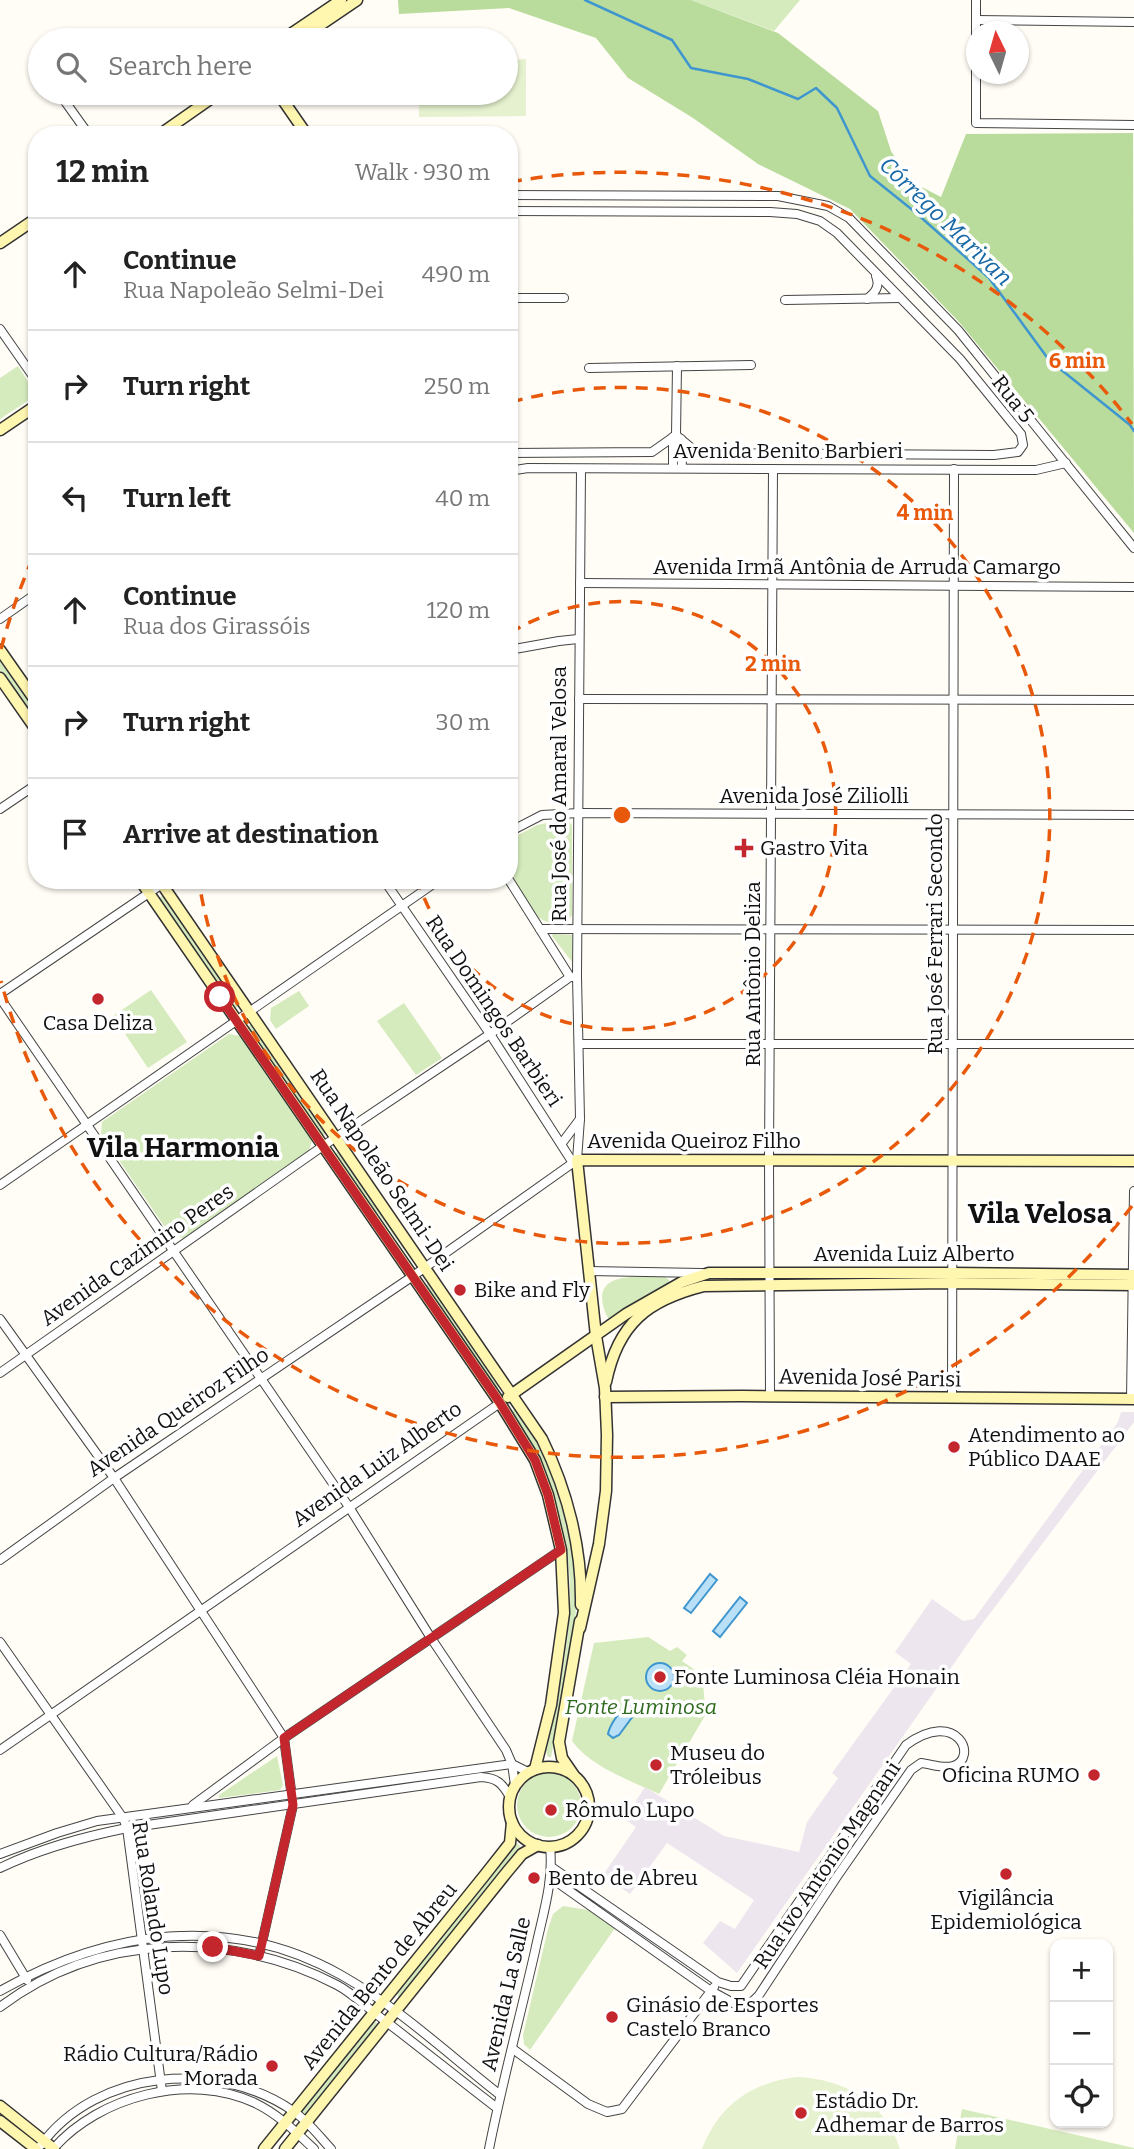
<!DOCTYPE html>
<html lang="en">
<head>
<meta charset="utf-8">
<style>
	body { margin:0; font-family:Bitter,serif; background:#f6f6f6; color:#222 }
	.controls { position:absolute; right:21px; bottom:21px; display:grid; overflow:hidden; border-radius:14px; box-shadow:0 2px 5px #0004 }
	.controls button { width:63px; height:63px; display:grid; place-items:center; padding:0; border:0; border-bottom:2px solid #e0e0e0; background:#fff; color:#222; font:35px sans-serif }
	.compass { position:absolute; left:966px; top:21px; width:63px; height:63px; border-radius:50%; background:#fff; box-shadow:0 2px 5px #0004; rotate:355deg }
	.stop { position:absolute; width:21px; height:21px; margin:-16px; border:5px solid #c4262e; border-radius:50%; background:#fff }
	.stop.end { background:#c4262e; border-color:#fff; box-shadow:0 2px 7px #0008 }
	.list { margin:0; padding:0; list-style:none }
	h2 { display:flex; justify-content:space-between; align-items:center; height:91px; margin:0; padding:0 28px; font-size:30px }
	h2 small { font-size:23px; font-weight:400; color:#767676 }
	.list li { display:grid; grid-template-columns:46px 1fr auto; gap:21px; align-items:center; box-sizing:border-box; height:112px; padding:0 28px; border-top:2px solid #e0e0e0 }
	.list b { display:block; font-size:26px; white-space:nowrap }
	.list p { margin:0; font-size:23px; white-space:nowrap; color:#767676 }
	.list em { font-size:23px; font-style:normal; color:#767676 }
	.icon { flex:none; width:38px; height:38px; fill:none; stroke:currentColor; stroke-width:2; stroke-linecap:round; stroke-linejoin:round }
	.map { position:relative; flex:none; width:1134px; height:2149px; overflow:hidden }
	.search { position:absolute; background:#fff; box-shadow:0 2px 5px #0004; left:28px; top:28px; width:490px; height:77px; display:flex; align-items:center; gap:18px; box-sizing:border-box; padding:0 24px; border-radius:38px; color:#767676; font-size:26px }
	.panel { position:absolute; background:#fff; box-shadow:0 2px 5px #0004; left:28px; top:126px; width:490px; height:763px; border-radius:28px }
	.map>svg:first-child { display:block }
</style>
</head>
<body>
<div class="map">
<svg width="1134" height="2149" viewBox="0 0 1134 2149">
	<rect width="100%" height="100%" fill="#fffdf5"/>
	<polygon fill="#eee6ef" points="1121,1412 1134,1412 1134,1422 976,1632 737,1973 703,1943 720,1921 735,1929 754,1900 667,1843 630,1894 603,1875 636,1827 624,1819 645,1787 724,1836 799,1852 807,1822 838,1778 832,1773 911,1664 895,1652 932,1599 963,1621 974,1619 1118,1422"/>
	<g fill="#d5ebbd">
		<polygon points="691,0 800,0 774,31"/>
		<polygon points="18,366 32,388 32,398 0,419 0,378"/>
		<polygon points="0,657 37,710 37,723 0,670"/>
		<polygon points="567,819 572,825 572,915 568,921 547,922 539,918 516,884 509,859 509,840 537,825"/>
		<polygon points="162,896 166,898 239,1005 238,1007 235,1008 229,1001 161,903 159,898"/>
		<polygon points="553,934 572,935 572,962 552,936"/>
		<polygon points="151,990 187,1042 148,1068 113,1016"/>
		<polygon points="299,991 309,1006 276,1029 270,1020 271,1008"/>
		<polygon points="404,1003 442,1058 416,1075 377,1021"/>
		<polygon points="251,1025 326,1133 324,1135 320,1133 248,1030 248,1026"/>
		<polygon points="229,1034 240,1036 312,1140 309,1151 184,1238 171,1236 101,1134 102,1122"/>
		<polygon points="337,1152 340,1152 414,1257 411,1260 378,1213 371,1208 335,1155"/>
		<path d="M665 1277 669 1280V1283L613 1319 608 1318C604 1311 602 1304 602 1297 603 1270 647 1278 665 1277Z"/>
		<polygon points="428,1283 432,1283 501,1385 497,1389 425,1287"/>
		<path d="M517 1407 547 1454 562 1500 575 1570 576 1608 574 1636 551 1757H548L546 1751C555 1704 568 1656 570 1608 573 1537 549 1471 512 1412L514 1408Z"/>
		<path d="M648 1637 670 1651 677 1647 687 1655 682 1661 702 1675 706 1714 659 1794C630 1780 592 1768 572 1741L594 1643Z"/>
		<polygon points="277,1756 283,1785 280,1790 219,1798 219,1795"/>
		<circle cx="549" cy="1805" r="32"/>
		<polygon points="517,1843 520,1846 519,1850 403,1997 399,1999 397,1993 514,1844"/>
		<polygon points="563,1906 588,1910 615,1928 530,2050 524,2044 523,2035 548,1929 553,1914"/>
		<polygon points="375,2022 378,2024 377,2029 306,2115 302,2112 303,2106 370,2024"/>
		<polygon points="962,2109 1134,2148 1134,2149 955,2149"/>
	</g>
	<polygon fill="#b9dc9c" points="398,0 691,0 778,33 878,111 891,151 910,181 941,197 966,134 1133,133 1134,533 959,322 850,209 758,164 693,118 628,78 596,38 509,8 399,14"/>
	<g fill="#e6f2cf">
		<polygon points="526,59 526,116 419,117 419,93 506,93 506,60"/>
		<path d="M797 2077C844 2079 885 2102 900 2149H702C718 2106 752 2082 797 2077Z"/>
	</g>
	<g fill="#b9e0f7" stroke="#3f96cf" stroke-width="2">
		<polygon points="710,1574 717,1580 691,1613 684,1608"/>
		<polygon points="740,1597 747,1603 720,1637 713,1631"/>
		<circle cx="660" cy="1677" r="14"/>
		<path d="M631 1705 635 1707 636 1712 619 1735 613 1738 608 1734C610 1724 621 1708 631 1705Z"/>
	</g>
	<g fill="none" stroke-linecap="round" stroke-linejoin="round">
		<polyline stroke="#3f96cf" stroke-width="2.5" points="585,0 672,40 691,68 748,79 798,99 816,88 837,108 870,176 915,212 989,278 1049,360 1130,425 1134,431"/>
		<g stroke="#444" stroke-width="10">
			<g id="street">
				<polyline points="976,0 976,123 1134,125"/>
				<polyline points="976,20 1134,22"/>
				<polyline points="59,93 89,135"/>
				<polyline points="509,195 778,196 828,206 849,218 958,330 1134,548"/>
				<polyline points="509,211 770,212 797,214 820,221 837,233 960,359 1021,434 1023,445 1018,452 994,455 704,453 695,451 676,435 652,452 509,453"/>
				<polyline points="509,298 564,298"/>
				<path d="M867 299C876 292 880 286 876 276"/>
				<polyline points="785,300 900,298"/>
				<polyline points="0,329 37,382"/>
				<polyline points="589,368 751,365"/>
				<polyline points="676,435 677,366"/>
				<polyline points="673,437 673,468"/>
				<polyline points="681,439 682,468"/>
				<polyline points="509,471 528,468 1036,470 1066,463"/>
				<polyline points="580,583 1134,587"/>
				<polyline points="0,619 37,593"/>
				<polyline points="509,650 559,641 578,639"/>
				<polyline points="579,699 1134,700"/>
				<polyline points="0,809 37,784"/>
				<polyline points="509,832 542,815 579,813 1134,815"/>
				<polyline points="384,880 490,1034 573,1163"/>
				<polyline points="509,880 570,977 574,977"/>
				<polyline points="540,929 1134,930"/>
				<polyline points="0,994 168,880"/>
				<polyline points="0,998 349,1507 431,1638 506,1750 512,1764 515,1785"/>
				<polyline points="579,1044 1134,1044"/>
				<polyline points="562,1143 580,1119"/>
				<polyline points="0,1185 439,880"/>
				<polyline points="589,1271 702,1273"/>
				<polyline points="0,1319 114,1478 284,1738 293,1805 259,1956"/>
				<polyline points="0,1373 323,1146 490,1034 570,977"/>
				<polyline points="770,1396 769,1159 773,469"/>
				<polyline points="952,1398 954,469"/>
				<polyline points="1131,1399 1134,1191"/>
				<polyline points="0,1560 114,1478 413,1276 577,1160 580,1119 577,976 581,469"/>
				<polyline points="0,1642 123,1818 127,1828 162,2091"/>
				<polyline points="0,1750 500,1403"/>
				<polyline points="193,1805 284,1738 561,1550"/>
				<polyline points="0,1854 57,1833 97,1821 512,1764 528,1772"/>
				<path d="M0 1868C41 1848 83 1837 127 1828L481 1777C497 1778 502 1783 510 1797"/>
				<path d="M551 1878 711 1991 735 2004 749 2005 759 1995 836 1878 911 1770 921 1763C931 1764 944 1769 953 1766 979 1759 958 1707 906 1745L741 1986H731L718 1982 553 1868"/>
				<polyline points="0,1935 27,1980"/>
				<path d="M0 1991C108 1930 229 1912 341 1975 398 2007 448 2054 499 2094"/>
				<path d="M0 2007C98 1933 230 1929 337 1985 354 1994 368 2009 384 2020 422 2049 459 2079 497 2108"/>
				<polyline points="513,2049 588,2104 607,2112 622,2109 714,1987"/>
				<path d="M41 2145C97 2069 218 2059 293 2111 308 2121 319 2136 331 2149"/>
				<path d="M53 2149C99 2096 190 2072 255 2103 278 2114 296 2132 314 2149"/>
				<path d="M489 2149C502 2083 520 2017 535 1951 542 1917 554 1882 550 1847"/>
			</g>
		</g>
		<g stroke="#333" stroke-width="13">
			<g id="secondary">
				<polyline points="282,40 341,0"/>
				<polyline points="298,40 357,0"/>
				<polyline points="278,93 307,135"/>
				<polyline points="159,135 219,93"/>
				<polyline points="0,243 37,218"/>
				<polyline points="0,430 37,405"/>
				<polyline points="0,650 37,703"/>
				<polyline points="0,678 37,731"/>
				<polyline points="140,880 500,1403 535,1460 548,1495 561,1550 564,1613 551,1705 535,1769"/>
				<path d="M159 880 542 1439C567 1490 582 1548 581 1605"/>
				<path d="M606 1382C618 1323 648 1300 704 1286L951 1283 1134 1285"/>
				<polyline points="508,1397 626,1314 682,1282 709,1273 951,1273 1134,1275"/>
				<polyline points="605,1397 742,1396 1134,1399"/>
				<polyline points="580,1628 599,1544 606,1491 607,1435 605,1388 596,1336 577,1160 1134,1161"/>
				<circle cx="549" cy="1807" r="40"/>
				<polyline points="573,1774 562,1758 559,1742 580,1621"/>
				<polyline points="0,2106 54,2149"/>
				<polyline points="0,2121 36,2149"/>
				<polyline points="264,2149 484,1876 510,1843 512,1822"/>
				<polyline points="285,2149 507,1872 522,1854 538,1845"/>
			</g>
		</g>
		<use href="#street" stroke="#fff" stroke-width="8"/>
		<use href="#secondary" stroke="#fff6b0" stroke-width="10"/>
	</g>
	<g fill="none" stroke-linecap="round" stroke-linejoin="round">
		<polyline stroke="#c4262e" stroke-width="9" points="213,1947 259,1956 293,1805 284,1738 561,1550 548,1495 535,1460 500,1403 220,997"/>
	</g>
	<g fill="none" stroke="#e8590c" stroke-width="3.5" stroke-dasharray="12 9">
		<path d="M510 633A214 214 0 1 1 418 881"/>
		<path d="M511 402A428 428 0 1 1 199 882"/>
		<path d="M1132 1206A643 643 0 0 1 1 981M1 649A643 643 0 0 1 35 553M510 182A643 643 0 0 1 1132 424"/>
	</g>
	<g fill="#c4262e" stroke="#fff" stroke-width="2.5">
		<path d="M740.5 837.5h7v7h7v7h-7v7h-7v-7h-7v-7h7z"/>
		<circle cx="98" cy="999" r="7"/>
		<circle cx="460" cy="1290" r="7"/>
		<circle cx="954" cy="1447" r="7"/>
		<circle cx="660" cy="1677" r="7"/>
		<circle cx="656" cy="1765" r="7"/>
		<circle cx="1094" cy="1775" r="7"/>
		<circle cx="551" cy="1810" r="7"/>
		<circle cx="1006" cy="1874" r="7"/>
		<circle cx="534" cy="1878" r="7"/>
		<circle cx="612" cy="2017" r="7"/>
		<circle cx="272" cy="2066" r="7"/>
		<circle cx="801" cy="2113" r="7"/>
	</g>
	<g text-anchor="middle" dominant-baseline="central" stroke-width="7" stroke-linejoin="round" paint-order="stroke">
		<g font-size="21" fill="#111" stroke="#fff">
			<text transform="translate(1013 399) rotate(52)">Rua 5</text>
			<text x="788" y="451">Avenida Benito Barbieri</text>
			<text x="857" y="567">Avenida Irmã Antônia de Arruda Camargo</text>
			<text transform="translate(559 794) rotate(-90)">Rua José do Amaral Velosa</text>
			<text x="814" y="796">Avenida José Ziliolli</text>
			<text transform="translate(935 934) rotate(-90)">Rua José Ferrari Secondo</text>
			<text transform="translate(753 974) rotate(-90)">Rua Antônio Deliza</text>
			<text transform="translate(494 1011) rotate(56)">Rua Domingos Barbieri</text>
			<text x="694" y="1141">Avenida Queiroz Filho</text>
			<text transform="translate(382 1170) rotate(56)">Rua Napoleão Selmi-Dei</text>
			<text x="914" y="1254">Avenida Luiz Alberto</text>
			<text transform="translate(137 1255) rotate(-35)">Avenida Cazimiro Peres</text>
			<text transform="translate(870 1378) rotate(1)">Avenida José Parisi</text>
			<text transform="translate(178 1412) rotate(-34)">Avenida Queiroz Filho</text>
			<text transform="translate(377 1464) rotate(-35)">Avenida Luiz Alberto</text>
			<text transform="translate(827 1865) rotate(-56)">Rua Ivo Antonio Magnani</text>
			<text transform="translate(153 1908) rotate(81)">Rua Rolando Lupo</text>
			<text transform="translate(379 1976) rotate(-51)">Avenida Bento de Abreu</text>
			<text transform="translate(506 1994) rotate(-77)">Avenida La Salle</text>
		</g>
		<g font-size="21" fill="#111" stroke="#fff" text-anchor="start">
			<text x="760" y="848">Gastro Vita</text>
			<text x="98" y="1023" text-anchor="middle">Casa Deliza</text>
			<text x="474" y="1290">Bike and Fly</text>
			<text x="968" y="1435">Atendimento ao<tspan x="968" dy="24">Público DAAE</tspan></text>
			<text x="674" y="1677">Fonte Luminosa Cléia Honain</text>
			<text x="670" y="1753">Museu do<tspan x="670" dy="24">Tróleibus</tspan></text>
			<text x="1080" y="1775" text-anchor="end">Oficina RUMO</text>
			<text x="565" y="1810">Rômulo Lupo</text>
			<text x="548" y="1878">Bento de Abreu</text>
			<text x="1006" y="1898" text-anchor="middle">Vigilância<tspan x="1006" dy="24">Epidemiológica</tspan></text>
			<text x="626" y="2005">Ginásio de Esportes<tspan x="626" dy="24">Castelo Branco</tspan></text>
			<text x="258" y="2054" text-anchor="end">Rádio Cultura/Rádio<tspan x="258" dy="24">Morada</tspan></text>
			<text x="815" y="2101">Estádio Dr.<tspan x="815" dy="24">Adhemar de Barros</tspan></text>
		</g>
		<g font-size="21" font-style="italic" fill="#2f6b1f" stroke="#fff">
			<text x="641" y="1707">Fonte Luminosa</text>
		</g>
		<g font-size="23" font-style="italic" fill="#1768a6" stroke="#fff">
			<text transform="translate(946 221) rotate(44)">Córrego Marivan</text>
		</g>
		<g font-size="28" font-weight="bold" fill="#111" stroke="#fff">
			<text x="183" y="1147">Vila Harmonia</text>
			<text x="1040" y="1213">Vila Velosa</text>
		</g>
	</g>
	<circle cx="622" cy="815" r="10" fill="#e8590c" stroke="#fff" stroke-width="3.5"/>
	<g font-size="21" text-anchor="middle" font-weight="bold" fill="#e8590c" stroke="#fff" stroke-width="7" stroke-linejoin="round" paint-order="stroke">
		<text x="1077" y="368">6 min</text>
		<text x="925" y="520">4 min</text>
		<text x="773" y="671">2 min</text>
	</g>
</svg>
<div class="controls">
<button>+</button>
<button>−</button>
<button><svg class="icon" aria-label="locate" viewBox="0 0 24 24"><circle cx="12" cy="12" r="6"/><path d="M12 2v4M12 18v4M2 12h4M18 12h4"/></svg></button>
</div>
<svg class="compass" viewBox="-18 -18 36 36"><path d="M0-13l5 13h-10z" fill="#e53935"/><path d="M0 13l5-13h-10z" fill="#767676"/></svg>
<div class="stop" style="left:220px;top:997px"></div>
<div class="stop end" style="left:213px;top:1947px"></div>
<div class="search"><svg class="icon" aria-label="search" viewBox="0 0 24 24"><circle cx="10" cy="10" r="6"/><path d="M15 15l6 6"/></svg>Search here</div>
<section class="panel">
<h2>12 min<small>Walk · 930 m</small></h2>
<ul class="list">
<li><svg class="icon" aria-label="ahead" viewBox="0 0 24 24"><path d="M12 20V5M6 11l6-6 6 6"/></svg><div><b>Continue</b><p>Rua Napoleão Selmi-Dei</p></div><em>490 m</em></li>
<li><svg class="icon" aria-label="right" viewBox="0 0 24 24"><path d="M7 20v-9h11M14 6l5 5-5 5"/></svg><div><b>Turn right</b></div><em>250 m</em></li>
<li><svg class="icon" aria-label="left" viewBox="0 0 24 24"><path d="M17 20v-9H6M10 6l-5 5 5 5"/></svg><div><b>Turn left</b></div><em>40 m</em></li>
<li><svg class="icon" aria-label="ahead" viewBox="0 0 24 24"><path d="M12 20V5M6 11l6-6 6 6"/></svg><div><b>Continue</b><p>Rua dos Girassóis</p></div><em>120 m</em></li>
<li><svg class="icon" aria-label="right" viewBox="0 0 24 24"><path d="M7 20v-9h11M14 6l5 5-5 5"/></svg><div><b>Turn right</b></div><em>30 m</em></li>
<li><svg class="icon" aria-label="arrive" viewBox="0 0 24 24"><path d="M6 21V4h12l-3 4 3 4H6"/></svg><div><b>Arrive at destination</b></div></li>
</ul>
</section>
</div>
</body>
</html>
